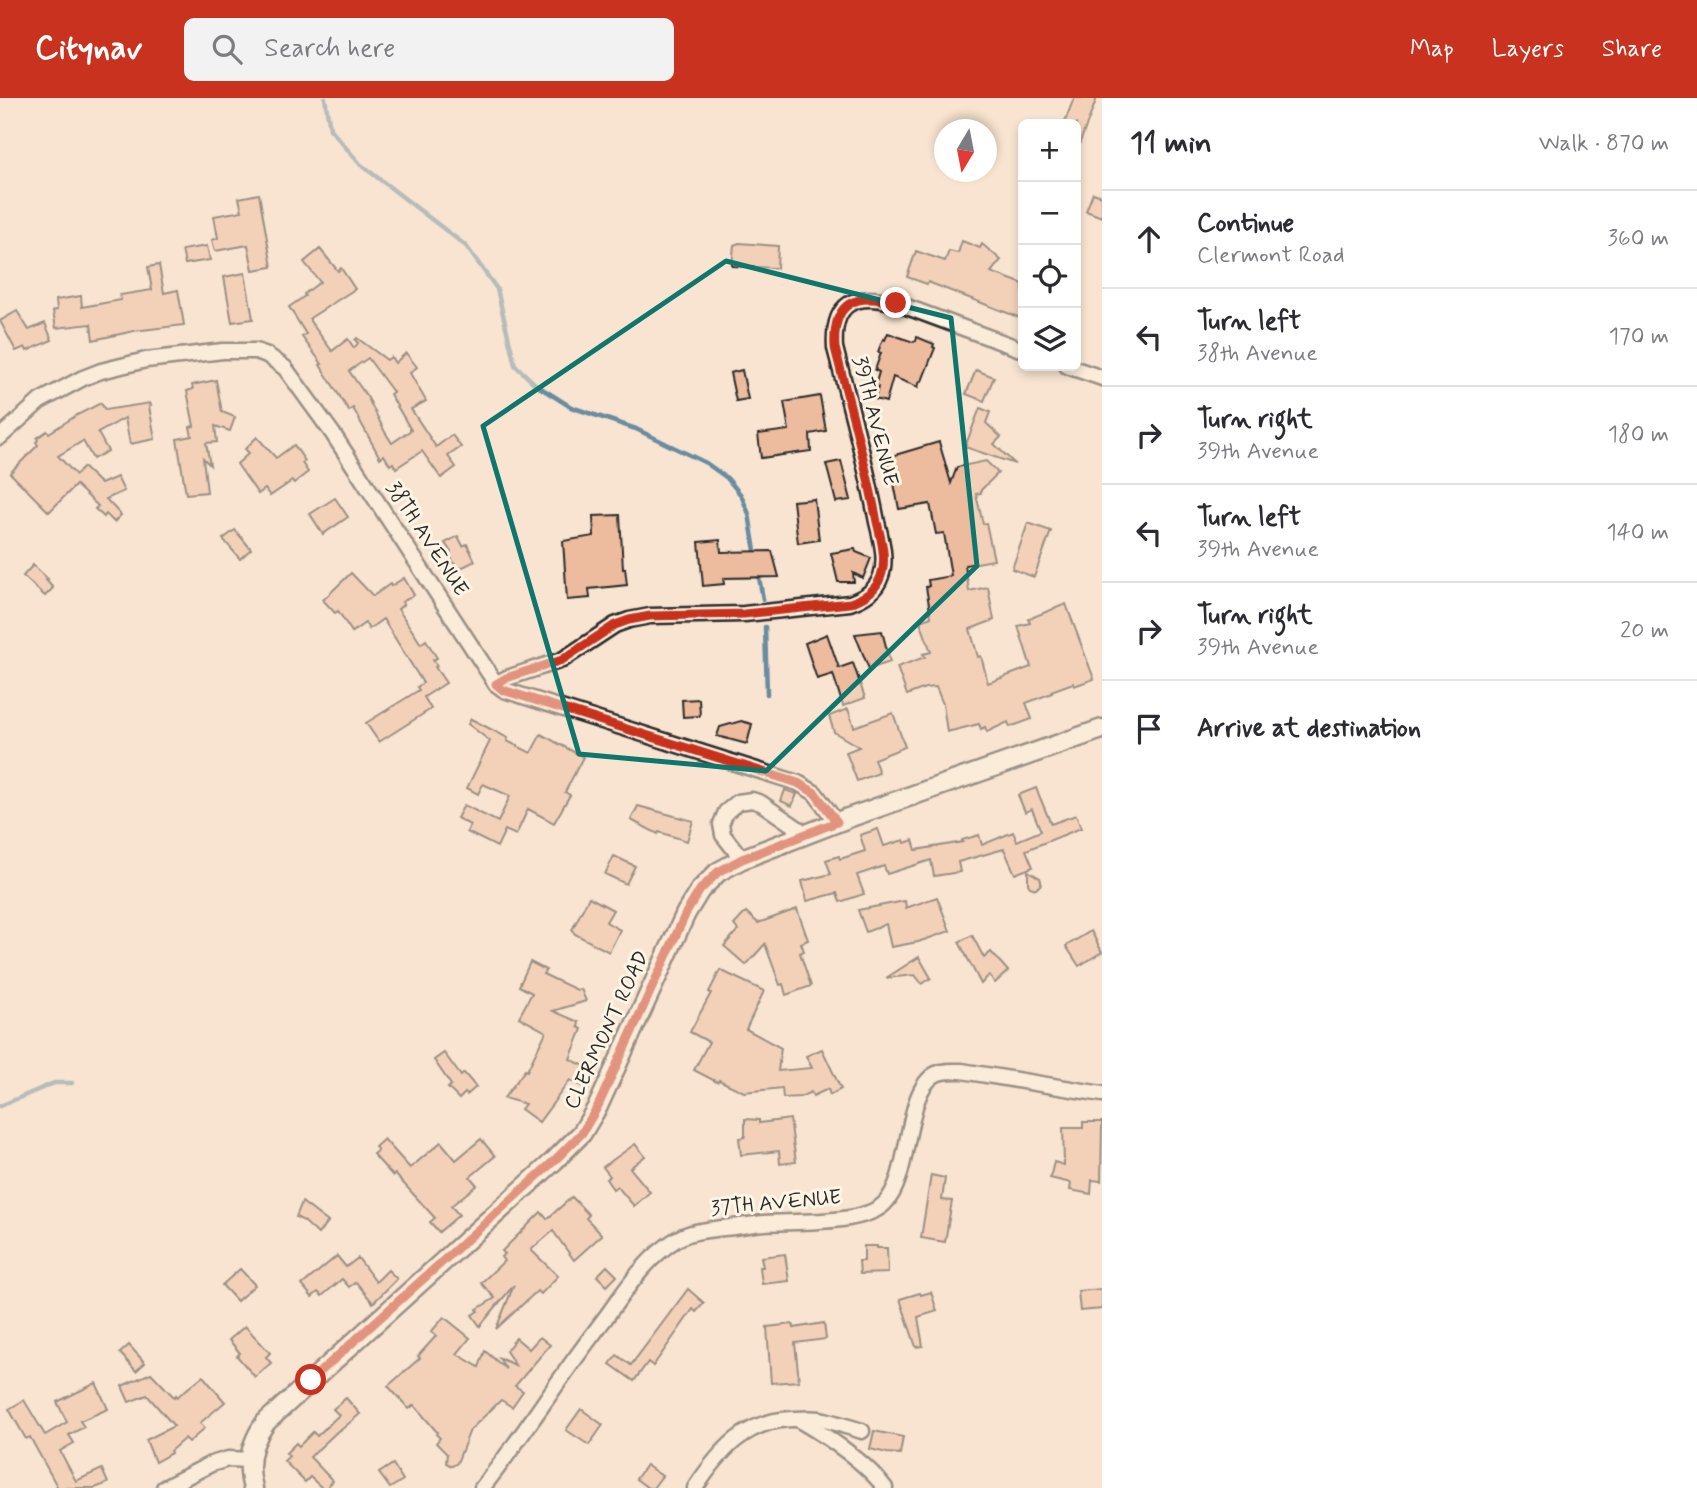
<!DOCTYPE html>
<html lang="en">
<head>
<meta charset="utf-8">
<style>
	body { margin:0; font-family:Mynerve,sans-serif; background:#f2f2f3; color:#2b2b33 }
	.controls { position:absolute; right:21px; top:21px; display:grid; overflow:hidden; border-radius:10px; box-shadow:0 4px 10px #0003 }
	.controls button { width:63px; height:63px; display:grid; place-items:center; padding:0; border:0; border-bottom:2px solid #e1e1e2; background:#fff; color:#2b2b33; font:35px sans-serif }
	.compass { position:absolute; left:934px; top:21px; width:63px; height:63px; border-radius:50%; background:#fff; box-shadow:0 4px 10px #0003; rotate:190deg }
	.stop { position:absolute; width:21px; height:21px; margin:-16px; border:5px solid #c8321e; border-radius:50%; background:#fff }
	.stop.end { background:#c8321e; border-color:#fff; box-shadow:0 2px 7px #0008 }
	.list { margin:0; padding:0; list-style:none }
	h2 { display:flex; justify-content:space-between; align-items:center; height:91px; margin:0; padding:0 28px; font-size:30px }
	h2 small { font-size:23px; font-weight:400; color:#7c7c81 }
	.list li { display:grid; grid-template-columns:46px 1fr auto; gap:21px; align-items:center; box-sizing:border-box; height:98px; padding:0 28px; border-top:2px solid #e1e1e2 }
	.list b { display:block; font-size:26px; white-space:nowrap }
	.list p { margin:0; font-size:23px; white-space:nowrap; color:#7c7c81 }
	.list em { font-size:23px; font-style:normal; color:#7c7c81 }
	.icon { flex:none; width:38px; height:38px; fill:none; stroke:currentColor; stroke-width:2; stroke-linecap:round; stroke-linejoin:round }
	.map { position:relative; flex:none; width:1102px; height:1390px; overflow:hidden }
	header { display:flex; align-items:center; gap:42px; box-sizing:border-box; height:98px; padding:0 35px; background:#c8321e; color:#fff }
	header strong { font-size:33px }
	nav { display:flex; gap:38px; margin-inline-start:auto; font-size:24px }
	.search { width:490px; height:63px; background:#f2f2f3; display:flex; align-items:center; gap:18px; box-sizing:border-box; padding:0 24px; border-radius:10px; color:#7c7c81; font-size:26px }
	main { display:flex }
	aside { flex:1; background:#fff }
	.map>svg:first-child { display:block }
</style>
</head>
<body>
<header>
<strong>Citynav</strong>
<div class="search"><svg class="icon" aria-label="search" viewBox="0 0 24 24"><circle cx="10" cy="10" r="6"/><path d="M15 15l6 6"/></svg>Search here</div>
<nav><a>Map</a><a>Layers</a><a>Share</a></nav>
</header>
<main>
<div class="map">
<svg width="1102" height="1390" viewBox="0 0 1102 1390">
	<rect width="100%" height="100%" fill="#f8e4d0"/>
	<filter id="ink" filterUnits="userSpaceOnUse"><feTurbulence type="fractalNoise" baseFrequency=".0143" numOctaves="2"/><feDisplacementMap in="SourceGraphic" scale="14" xChannelSelector="R" yChannelSelector="G"/><feConvolveMatrix kernelMatrix="1 2 1 2 8 2 1 2 1" color-interpolation-filters="sRGB"/></filter>
	<g filter="url(#ink)">
		<g fill="none" stroke-linecap="round" stroke-linejoin="round">
			<g stroke="#678ca1" stroke-width="4.5">
				<polyline points="325,0 330,31 360,66 466,148 497,191 515,267 536,287 571,309 636,331 706,365 727,380 741,397 749,416 756,459"/>
				<polyline points="758,474 763,501"/>
				<polyline points="765,529 767,596"/>
				<polyline points="0,1008 54,985 72,985"/>
			</g>
		</g>
		<g fill="#edbb9e" stroke="#2b2b2b" stroke-width="2" fill-rule="evenodd">
			<polygon points="1074,0 1097,0 1077,52 1076,26 1064,26"/>
			<polygon points="1093,95 1102,98 1102,119 1086,113"/>
			<polygon points="259,96 272,169 253,172 248,147 215,153 212,142 218,140 214,118 242,113 239,100"/>
			<polygon points="962,143 980,150 982,146 1001,162 991,174 1023,186 1023,221 928,184 927,186 907,179 916,153 945,163 949,153 958,155"/>
			<polygon points="739,145 778,148 777,170 732,168 734,147"/>
			<polygon points="207,148 210,162 185,166 182,152"/>
			<path d="M320 151 338 173 341 170 355 191 310 220V223L332 253 348 241 354 250 358 245 355 242 357 240 387 262 391 259 395 265 406 255 417 269 410 275 426 303 411 311 436 349 452 337 461 349 448 358 456 369 441 380 422 353 396 370 393 365 390 367 384 357 380 360 353 310 349 313 320 267 322 266 302 239 306 236 289 209 305 198 304 196 320 184 304 164ZM368 260 393 294 390 296 411 332 392 345 385 334 368 300 349 273Z"/>
			<polygon points="159,167 164,195 178,192 184,227 134,233 93,242 91,226 56,230 53,213 57,212 56,202 81,198 82,209 121,202 120,197 152,192 148,169"/>
			<polygon points="245,175 253,221 232,224 224,179"/>
			<polygon points="17,213 29,232 45,225 52,242 27,253 25,249 16,253 0,223"/>
			<polygon points="888,235 913,244 916,243 917,239 934,246 933,249 935,250 922,283 920,283 918,289 893,279 886,304 875,301 878,289 875,288 879,274 875,272 881,255 878,254 883,241 885,242"/>
			<polygon points="742,272 748,301 736,303 730,275"/>
			<polygon points="976,272 994,279 984,303 966,296"/>
			<polygon points="216,282 222,314 235,319 230,333 215,328 217,344 206,345 210,367 203,360 207,394 186,396 177,341 192,338 190,329 194,328 187,293 193,291 192,287"/>
			<polygon points="820,298 826,333 810,336 811,353 761,360 758,336 789,332 784,304"/>
			<polygon points="101,305 105,312 150,305 151,307 149,308 155,341 130,346 125,320 98,335 108,353 93,361 83,343 58,358 76,377 83,369 101,386 117,379 124,393 106,401 121,417 114,424 106,416 104,419 95,411 98,408 76,387 49,414 10,375 38,347 36,344 38,342 37,340 47,333 49,335 77,317"/>
			<polygon points="980,310 990,314 986,325 1001,339 994,346 1015,366 965,349"/>
			<polygon points="257,339 276,360 294,347 305,363 302,365 308,374 294,385 292,383 270,398 265,391 258,396 237,366 249,355 245,351"/>
			<polygon points="939,344 951,385 957,369 986,363 998,375 981,392 981,395 976,396 983,426 986,425 994,462 965,467 969,493 988,489 994,522 970,531 978,559 981,558 988,585 1031,569 1018,528 1030,525 1028,521 1066,506 1094,581 1074,588 1073,585 1051,593 1052,595 1026,605 1032,621 1010,629 1008,624 987,634 985,629 981,631 979,626 947,634 943,606 936,589 925,590 907,597 897,569 925,559 923,556 931,554 920,523 931,519 926,489 929,488 928,482 951,478 944,435 936,436 930,406 899,411 893,380 892,381 885,360"/>
			<polygon points="841,363 851,402 836,404 826,366"/>
			<polygon points="335,400 348,419 323,436 310,416"/>
			<polygon points="814,401 819,442 798,445 793,403"/>
			<polygon points="620,417 623,471 625,470 627,487 589,491 590,500 567,502 563,443 594,438 593,418"/>
			<polygon points="1028,425 1051,433 1034,479 1012,471"/>
			<polygon points="235,432 251,451 240,461 223,441"/>
			<polygon points="458,438 463,448 467,446 475,463 457,472 449,455 451,454 445,445"/>
			<polygon points="720,442 721,454 772,453 779,479 723,480 724,486 703,488 699,444"/>
			<polygon points="855,451 856,454 871,460 863,480 853,475 854,484 838,484 831,455"/>
			<polygon points="33,467 48,481 46,482 53,490 45,498 23,478"/>
			<polygon points="351,475 373,498 390,486 391,488 404,480 414,497 402,504 404,506 398,511 421,546 426,542 437,560 433,562 437,568 435,569 446,585 424,599 431,611 379,644 366,625 419,592 417,589 423,585 383,521 369,531 365,525 352,534 338,513 335,515 323,502"/>
			<polygon points="882,533 890,564 869,571 855,536"/>
			<polygon points="827,536 839,570 853,565 865,600 843,608 833,576 817,581 805,545"/>
			<polygon points="699,601 700,618 683,619 682,602"/>
			<polygon points="848,611 854,629 893,615 905,649 874,661 879,675 857,683 846,654 859,649 834,634 829,618"/>
			<polygon points="471,621 508,640 507,643 531,655 541,636 583,659 565,694 570,697 554,725 528,711 516,737 505,732 497,749 467,734 470,727 457,720 464,707 498,724 510,698 483,686 478,696 467,690 490,643 468,626"/>
			<polygon points="741,623 752,626 747,646 717,638 720,629"/>
			<polygon points="1036,690 1051,726 1076,717 1081,730 1026,752 1033,769 1015,776 1004,751 958,764 960,774 934,778 931,762 887,776 884,768 857,777 864,796 840,804 837,795 807,803 802,783 831,776 826,762 839,758 840,761 865,753 860,737 878,731 884,748 904,742 905,745 913,742 916,752 963,744 962,742 979,737 982,747 1013,734 1017,743 1041,733 1032,711 1025,714 1018,697"/>
			<polygon points="785,692 797,696 792,708 781,703"/>
			<polygon points="638,708 693,723 687,743 659,734 658,736 631,722"/>
			<polygon points="614,758 635,768 626,786 605,776"/>
			<polygon points="1028,773 1040,780 1041,783 1041,786 1036,791 1030,789 1028,786"/>
			<polygon points="589,799 613,812 606,824 620,832 609,854 575,836 572,832"/>
			<polygon points="937,799 950,833 918,844 891,849 886,826 866,834 858,812 905,803 906,810"/>
			<polygon points="797,811 808,842 801,845 804,853 800,855 811,888 786,897 783,886 780,887 765,846 746,867 724,848 738,832 734,827 746,814 758,825"/>
			<polygon points="1091,833 1102,854 1079,868 1066,848"/>
			<polygon points="972,837 984,860 991,854 1008,873 995,885 989,877 981,886 959,844"/>
			<polygon points="919,859 931,880 922,886 915,877 886,880"/>
			<polygon points="530,864 546,872 543,876 577,892 581,891 586,903 553,913 579,924 578,929 582,931 570,961 597,974 588,991 570,982 539,1024 521,1011 525,1006 504,1000 525,972 527,973 546,934 519,919 532,895 519,888"/>
			<polygon points="720,872 764,893 746,931 781,950 778,973 812,970 806,958 822,951 841,991 830,997 828,991 813,998 811,994 800,999 783,1000 782,990 744,994 719,982 717,984 694,972 709,944 690,934 711,895 709,894"/>
			<polygon points="444,955 461,978 464,975 476,989 467,997 465,995 459,1001 448,990 451,987 434,962"/>
			<polygon points="745,1021 759,1022 759,1025 790,1021 796,1064 780,1066 779,1053 741,1057 739,1040 745,1039"/>
			<polygon points="1083,1024 1102,1024 1101,1083 1092,1082 1091,1096 1070,1092 1071,1085 1050,1080 1054,1064 1064,1067 1063,1030 1083,1030"/>
			<polygon points="384,1041 410,1070 441,1044 456,1062 481,1041 495,1058 470,1079 477,1087 451,1108 459,1117 439,1134 430,1124 435,1120 395,1076 393,1078 373,1056 378,1052 375,1049"/>
			<polygon points="635,1046 645,1058 630,1070 650,1094 634,1108 617,1088 613,1091 606,1081 610,1078 603,1069"/>
			<polygon points="931,1077 945,1080 942,1102 952,1103 945,1144 921,1140"/>
			<polygon points="572,1099 589,1117 586,1120 602,1137 574,1162 553,1133 531,1152 558,1178 541,1196 537,1193 496,1231 514,1187 480,1228 472,1217 478,1213 477,1211 495,1200 481,1185 504,1163 501,1159 505,1156 502,1153 541,1114 547,1121"/>
			<polygon points="302,1104 328,1124 318,1136 304,1123 296,1119"/>
			<polygon points="864,1148 877,1148 877,1150 887,1150 888,1175 860,1176 859,1163 864,1163"/>
			<polygon points="785,1156 789,1183 762,1186 760,1169 763,1169 761,1159"/>
			<polygon points="337,1158 346,1169 358,1160 376,1184 388,1172 397,1181 373,1205 356,1184 349,1189 342,1181 322,1198 318,1194 312,1199 302,1187"/>
			<polygon points="607,1168 617,1178 607,1188 597,1178"/>
			<polygon points="240,1171 255,1187 237,1203 222,1187"/>
			<polygon points="688,1191 704,1205 696,1214 693,1211 653,1268 648,1264 634,1283 610,1266 617,1257 631,1267"/>
			<polygon points="1102,1191 1102,1211 1080,1213 1078,1193"/>
			<polygon points="931,1194 937,1213 918,1219 923,1248 916,1249 900,1201 920,1195 921,1197"/>
			<polygon points="444,1219 470,1240 457,1256 479,1269 485,1253 506,1271 499,1260 515,1267 506,1253 516,1240 529,1251 540,1239 550,1247 515,1288 523,1293 512,1309 501,1302 470,1332 457,1365 452,1368 446,1365 447,1356 436,1345 440,1340 436,1336 437,1334 414,1307 409,1311 388,1288 420,1260 418,1258 436,1238 431,1234"/>
			<polygon points="824,1225 826,1241 795,1245 799,1283 771,1285 767,1229 793,1226 794,1230"/>
			<polygon points="245,1228 270,1255 266,1259 271,1265 255,1279 237,1258 240,1255 229,1242"/>
			<polygon points="129,1247 145,1265 136,1273 120,1255"/>
			<polygon points="151,1275 174,1299 176,1297 177,1299 203,1278 225,1304 200,1325 205,1330 189,1344 185,1340 170,1353 171,1355 155,1364 146,1342 174,1328 147,1297 129,1304 122,1288"/>
			<polygon points="96,1285 108,1311 80,1323 84,1329 69,1337 74,1345 60,1353 76,1383 102,1371 108,1385 95,1390 58,1390 30,1339 26,1341 9,1311 24,1302 45,1337 67,1324 57,1304"/>
			<polygon points="346,1300 360,1316 341,1332 340,1331 310,1359 333,1383 326,1390 322,1390 310,1379 305,1384 284,1363 289,1358 286,1355 296,1345 299,1348 313,1334 317,1338 339,1317 333,1311"/>
			<polygon points="581,1311 603,1327 589,1347 566,1332"/>
			<polygon points="874,1333 903,1339 900,1356 887,1355 870,1351"/>
			<polygon points="393,1366 403,1382 390,1390 379,1375"/>
			<polygon points="646,1367 662,1378 653,1390 648,1390 636,1381"/>
		</g>
		<g fill="none" stroke-linecap="round" stroke-linejoin="round">
			<g stroke="#2b2b2b" stroke-width="19">
				<g id="minor">
					<polyline points="1067,268 1102,280"/>
					<polyline points="0,339 40,303 83,280 101,273 146,262 223,253 256,253 267,257 285,270 333,336 496,586 504,592 798,685 815,695 837,725"/>
					<path d="M496 586 507 580 562 562 615 527 629 522 650 518 744 516 850 505C864 500 876 493 881 478 887 462 881 440 877 424 866 365 850 308 835 250 832 204 855 194 896 205L1023 252"/>
					<polyline points="742,761 723,737 721,726 726,714 738,704 752,702 761,705 806,736"/>
					<path d="M799 1322C828 1339 865 1363 885 1390"/>
					<polyline points="164,1390 211,1366 228,1361 250,1362"/>
					<path d="M482 1390C503 1364 522 1336 541 1309 562 1278 584 1248 606 1219 627 1190 646 1160 677 1141 691 1133 707 1132 723 1130 737 1129 751 1126 765 1125 795 1123 862 1127 884 1106 913 1078 903 993 936 976 944 972 953 973 962 973L1102 996"/>
					<path d="M695 1390C720 1353 745 1322 793 1321 802 1321 811 1320 820 1321 834 1324 848 1329 862 1333"/>
				</g>
			</g>
			<g stroke="#2b2b2b" stroke-width="23">
				<path id="tertiary" d="M253 1390C246 1366 251 1344 266 1324L554 1063 582 1035 598 1008 686 815 700 792 718 774 742 761 848 720 1102 631"/>
			</g>
			<use href="#minor" stroke="#fcf5e5" stroke-width="14"/>
			<use href="#tertiary" stroke="#fcf5e5" stroke-width="18"/>
		</g>
	</g>
	<g fill="none" stroke-linecap="round" stroke-linejoin="round" filter="url(#ink)">
		<path stroke="#c8321e" stroke-width="9" d="M311 1282 554 1063 582 1035 598 1008 686 815 700 792 718 774 742 761 837 724 815 695 798 685 503 592 496 586 506 580 562 562 615 527 629 522 650 518 744 516 850 505C864 500 876 493 881 478 887 462 881 440 877 424 866 365 850 308 835 250 832 204 855 194 896 205"/>
	</g>
	<path d="M0 0H1102V1390H0ZM726 163 951 220 977 468 766 673 579 656 483 328Z" fill="#f8e4d0" fill-opacity=".55" fill-rule="evenodd"/>
	<path fill="none" stroke="#0f766e" stroke-width="5" stroke-linejoin="round" d="M726 163 951 220 977 468 766 673 579 656 483 328Z"/>
	<g text-anchor="middle" dominant-baseline="central" stroke-width="6" stroke-linejoin="round" paint-order="stroke">
		<g font-size="21" fill="#2b2b2b" stroke="#fcf5e5">
			<text transform="translate(875 323) rotate(76)">39TH AVENUE</text>
			<text transform="translate(427 441) rotate(57)">38TH AVENUE</text>
			<text transform="translate(607 932) rotate(-65)">CLERMONT ROAD</text>
			<text transform="translate(776 1105) rotate(-5)">37TH AVENUE</text>
		</g>
	</g>
</svg>
<div class="controls">
<button>+</button>
<button>−</button>
<button><svg class="icon" aria-label="locate" viewBox="0 0 24 24"><circle cx="12" cy="12" r="6"/><path d="M12 2v4M12 18v4M2 12h4M18 12h4"/></svg></button>
<button><svg class="icon" aria-label="layers" viewBox="0 0 24 24"><path d="M12 4l9 5-9 5-9-5zM3 14l9 5 9-5"/></svg></button>
</div>
<svg class="compass" viewBox="-18 -18 36 36"><path d="M0-13l5 13h-10z" fill="#e53935"/><path d="M0 13l5-13h-10z" fill="#7c7c81"/></svg>
<div class="stop" style="left:311px;top:1282px"></div>
<div class="stop end" style="left:896px;top:205px"></div>
</div>
<aside>
<h2>11 min<small>Walk · 870 m</small></h2>
<ul class="list">
<li><svg class="icon" aria-label="ahead" viewBox="0 0 24 24"><path d="M12 20V5M6 11l6-6 6 6"/></svg><div><b>Continue</b><p>Clermont Road</p></div><em>360 m</em></li>
<li><svg class="icon" aria-label="left" viewBox="0 0 24 24"><path d="M17 20v-9H6M10 6l-5 5 5 5"/></svg><div><b>Turn left</b><p>38th Avenue</p></div><em>170 m</em></li>
<li><svg class="icon" aria-label="right" viewBox="0 0 24 24"><path d="M7 20v-9h11M14 6l5 5-5 5"/></svg><div><b>Turn right</b><p>39th Avenue</p></div><em>180 m</em></li>
<li><svg class="icon" aria-label="left" viewBox="0 0 24 24"><path d="M17 20v-9H6M10 6l-5 5 5 5"/></svg><div><b>Turn left</b><p>39th Avenue</p></div><em>140 m</em></li>
<li><svg class="icon" aria-label="right" viewBox="0 0 24 24"><path d="M7 20v-9h11M14 6l5 5-5 5"/></svg><div><b>Turn right</b><p>39th Avenue</p></div><em>20 m</em></li>
<li><svg class="icon" aria-label="arrive" viewBox="0 0 24 24"><path d="M6 21V4h12l-3 4 3 4H6"/></svg><div><b>Arrive at destination</b></div></li>
</ul>
</aside>
</main>
</body>
</html>
